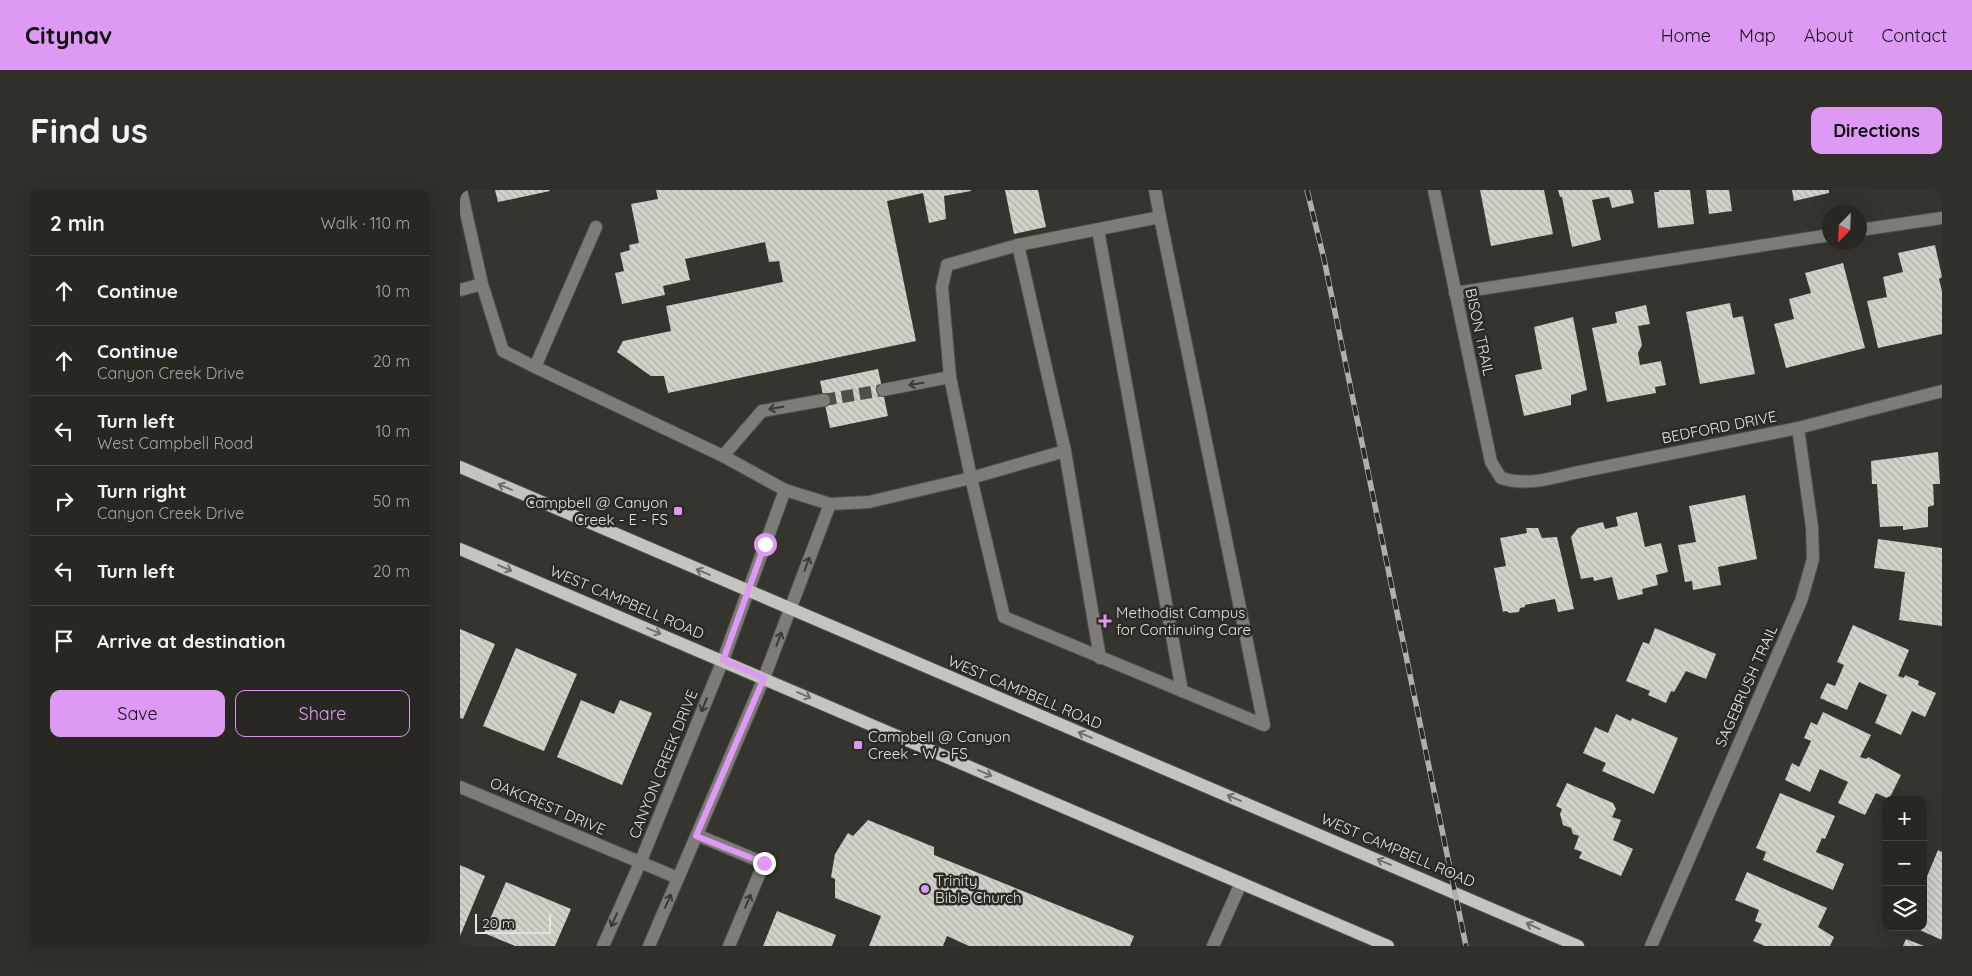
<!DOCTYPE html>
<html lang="en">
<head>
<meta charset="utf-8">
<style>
	body { margin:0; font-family:Quicksand,sans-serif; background:#302f2a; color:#f1f3f6 }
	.controls { position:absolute; right:15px; bottom:15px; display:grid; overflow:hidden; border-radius:10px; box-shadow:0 5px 20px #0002 }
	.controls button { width:45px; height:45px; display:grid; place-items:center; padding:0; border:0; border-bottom:1px solid #444440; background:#282722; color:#f1f3f6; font:25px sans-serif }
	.compass { position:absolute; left:1362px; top:15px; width:45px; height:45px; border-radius:50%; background:#282722; box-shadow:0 5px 20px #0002; rotate:203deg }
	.scale { position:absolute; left:15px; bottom:12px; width:76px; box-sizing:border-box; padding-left:5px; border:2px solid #e3e3df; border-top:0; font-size:14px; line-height:18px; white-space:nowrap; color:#e3e3df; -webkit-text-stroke:4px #2b2a24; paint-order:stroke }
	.stop { position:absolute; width:15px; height:15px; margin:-11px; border:4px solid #dd99f3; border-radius:50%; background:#fff }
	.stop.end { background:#dd99f3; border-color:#fff; box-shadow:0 1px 5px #0008 }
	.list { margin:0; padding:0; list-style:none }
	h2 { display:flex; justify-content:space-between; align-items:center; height:65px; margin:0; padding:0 20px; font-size:21px }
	h2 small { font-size:16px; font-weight:400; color:#a5a5a5 }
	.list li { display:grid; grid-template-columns:32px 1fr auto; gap:15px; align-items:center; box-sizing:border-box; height:70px; padding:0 20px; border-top:1px solid #444440 }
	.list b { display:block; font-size:19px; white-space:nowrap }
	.list p { margin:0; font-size:16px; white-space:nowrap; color:#a5a5a5 }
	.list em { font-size:16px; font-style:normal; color:#a5a5a5 }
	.actions { display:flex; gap:10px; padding:15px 20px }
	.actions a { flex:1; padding:11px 0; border:1px solid #dd99f3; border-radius:10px; text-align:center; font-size:18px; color:#dd99f3 }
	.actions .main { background:#dd99f3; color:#111 }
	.icon { flex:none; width:28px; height:28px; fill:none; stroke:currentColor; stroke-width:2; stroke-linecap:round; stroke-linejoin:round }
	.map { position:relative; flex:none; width:1482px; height:756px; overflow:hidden; border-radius:10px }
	header { display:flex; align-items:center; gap:30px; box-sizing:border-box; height:70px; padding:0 25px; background:#dd99f3; color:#111 }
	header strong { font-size:24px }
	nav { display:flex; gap:28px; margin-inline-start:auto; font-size:18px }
	.intro { display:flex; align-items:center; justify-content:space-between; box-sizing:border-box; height:120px; padding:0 30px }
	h1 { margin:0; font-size:35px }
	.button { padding:12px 22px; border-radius:10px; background:#dd99f3; color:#111; font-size:18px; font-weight:700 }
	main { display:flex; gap:30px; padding:0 30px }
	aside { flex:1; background:#282722; border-radius:10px; box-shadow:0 5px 20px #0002 }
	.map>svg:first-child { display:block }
</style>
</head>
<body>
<header>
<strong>Citynav</strong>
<nav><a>Home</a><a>Map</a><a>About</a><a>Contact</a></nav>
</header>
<div class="intro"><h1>Find us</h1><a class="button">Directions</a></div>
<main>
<aside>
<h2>2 min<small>Walk · 110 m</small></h2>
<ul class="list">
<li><svg class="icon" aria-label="ahead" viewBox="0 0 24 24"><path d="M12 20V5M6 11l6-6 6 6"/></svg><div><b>Continue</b></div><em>10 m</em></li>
<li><svg class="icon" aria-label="ahead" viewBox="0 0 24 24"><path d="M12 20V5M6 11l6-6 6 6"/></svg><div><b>Continue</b><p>Canyon Creek Drive</p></div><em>20 m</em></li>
<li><svg class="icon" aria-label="left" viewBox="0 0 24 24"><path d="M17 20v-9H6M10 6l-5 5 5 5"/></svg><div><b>Turn left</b><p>West Campbell Road</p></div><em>10 m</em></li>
<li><svg class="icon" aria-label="right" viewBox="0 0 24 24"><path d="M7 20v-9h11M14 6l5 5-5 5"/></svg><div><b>Turn right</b><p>Canyon Creek Drive</p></div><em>50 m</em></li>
<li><svg class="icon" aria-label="left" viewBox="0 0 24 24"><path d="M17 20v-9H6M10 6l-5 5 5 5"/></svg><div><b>Turn left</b></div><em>20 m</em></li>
<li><svg class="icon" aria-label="arrive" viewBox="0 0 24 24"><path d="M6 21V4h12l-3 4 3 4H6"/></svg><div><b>Arrive at destination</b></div></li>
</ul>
<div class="actions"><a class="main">Save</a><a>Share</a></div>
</aside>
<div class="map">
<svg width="1482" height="756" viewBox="0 0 1482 756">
	<defs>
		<pattern id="building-back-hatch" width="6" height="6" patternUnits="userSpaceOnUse" patternTransform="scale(1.25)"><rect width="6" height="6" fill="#d3d2c9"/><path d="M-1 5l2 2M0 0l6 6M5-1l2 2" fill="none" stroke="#afaea8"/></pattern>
	</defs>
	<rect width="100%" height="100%" fill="#35342e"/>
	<g fill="url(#building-back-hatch)">
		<polygon points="35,0 89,0 90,1 38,12"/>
		<polygon points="196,0 511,0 511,1 484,6 486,29 469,33 463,3 427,11 456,151 208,203 204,186 191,186 157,162 163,151 211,141 206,116 323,92 319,71 309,72 305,52 225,69 230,90 203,96 205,105 162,114 155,83 164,81 160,63 170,60 169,55 179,53 171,14 198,9"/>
		<polygon points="545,0 578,0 586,37 554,44"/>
		<polygon points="1020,0 1084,0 1093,44 1031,56"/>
		<polygon points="1098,0 1171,0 1174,13 1152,18 1149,7 1132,10 1141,50 1112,57 1102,7 1100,7"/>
		<polygon points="1199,0 1230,0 1234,34 1198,38 1194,2 1199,2"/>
		<polygon points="1246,0 1269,0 1272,21 1249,24"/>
		<polygon points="1332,0 1369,0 1369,3 1334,11"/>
		<polygon points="1475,55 1482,87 1479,89 1482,101 1482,144 1418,158 1407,111 1427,107 1423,87 1443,82 1438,63"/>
		<polygon points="1383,73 1405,158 1326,178 1314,134 1334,129 1329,109 1351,103 1345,83"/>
		<polygon points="1270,113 1273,128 1283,126 1295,184 1240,194 1226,122"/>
		<polygon points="1186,115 1190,134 1178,136 1182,155 1178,163 1180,175 1201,171 1206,195 1195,197 1196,203 1147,212 1132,138 1157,133 1155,122"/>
		<polygon points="1113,127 1127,200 1111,205 1111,215 1064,226 1055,185 1082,179 1074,137"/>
		<polygon points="418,179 428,226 370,238 360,191"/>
		<polygon points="1478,262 1480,294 1473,294 1474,315 1468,317 1468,337 1443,340 1443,336 1420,337 1417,294 1412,294 1411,271"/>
		<polygon points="1285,305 1297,369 1258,377 1261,395 1233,400 1232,391 1225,392 1218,355 1236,352 1229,316"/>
		<polygon points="1177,322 1185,357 1201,353 1208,382 1196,385 1198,395 1182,399 1183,404 1158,410 1152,387 1134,391 1133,387 1121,389 1111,347 1118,338 1143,332 1145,339 1158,336 1156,327"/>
		<polygon points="1066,338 1078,338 1082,348 1097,347 1114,419 1098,422 1095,409 1065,415 1065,417 1060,418 1059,422 1050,423 1046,421 1043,422 1034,378 1046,376 1040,348 1067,343"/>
		<polygon points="1418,349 1482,358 1482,436 1439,430 1445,382 1414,378"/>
		<polygon points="1393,435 1449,460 1438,486 1444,488 1445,485 1459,491 1458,495 1476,503 1465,527 1452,521 1441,545 1415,533 1427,505 1399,492 1387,520 1360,508 1367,493 1375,496 1384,475 1377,472"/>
		<polygon points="1195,438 1256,464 1246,489 1226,481 1214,502 1211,501 1206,513 1188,505 1190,501 1166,491 1183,452 1189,454"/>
		<polygon points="0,439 35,454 3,529 0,528"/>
		<polygon points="56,458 117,484 84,561 23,536"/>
		<polygon points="121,510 154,524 160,510 192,523 162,595 97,567"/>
		<polygon points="1363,522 1411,545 1400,567 1406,569 1408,567 1441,585 1429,609 1416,603 1405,625 1378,613 1388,592 1360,579 1350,602 1325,590 1332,573 1339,577 1351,551 1344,548 1351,532 1357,535"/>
		<polygon points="1156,524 1171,531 1172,528 1218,548 1194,604 1142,581 1146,573 1123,563 1135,537 1148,543"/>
		<polygon points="1107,593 1153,613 1156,619 1152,627 1161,630 1153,650 1173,659 1161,686 1119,668 1122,662 1114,659 1119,646 1113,644 1111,638 1103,635 1100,624 1102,619 1096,616"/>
		<polygon points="1320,603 1375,626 1365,649 1362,648 1356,662 1384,674 1373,700 1303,670 1306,662 1296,658"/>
		<polygon points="408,630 474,657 474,665 674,746 670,756 509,756 487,746 483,756 409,756 421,726 375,708 375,689 371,687 375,664 388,643 393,646"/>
		<polygon points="1478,660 1482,662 1482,750 1453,737 1463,737 1463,696"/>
		<polygon points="0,675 25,686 0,746"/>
		<polygon points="1287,682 1367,718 1358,737 1374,747 1370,756 1305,756 1293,751 1302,734 1295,731 1299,720 1275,710"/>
		<polygon points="46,692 111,719 95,756 55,756 24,743"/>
		<polygon points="317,721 376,745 372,756 303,756"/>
		<polygon points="1446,749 1464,756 1443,756"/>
	</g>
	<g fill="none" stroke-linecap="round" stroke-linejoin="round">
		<polyline stroke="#4f4e49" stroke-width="12" stroke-dasharray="12 6" stroke-linecap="butt" points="364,210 423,200"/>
		<g stroke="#51504a" stroke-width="14">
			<g id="minor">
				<polyline points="1,0 22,94"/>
				<polyline points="695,0 700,27"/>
				<path d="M974 0 1031 272 1041 288C1067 296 1089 289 1114 283L1338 238 1482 201"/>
				<polygon points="700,27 804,535 544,427 511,288 490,187 482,97 487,75 558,55"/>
				<polyline points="136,37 75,177 263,266 325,300 370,314 409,312 511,288 605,261"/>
				<polyline points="638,40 722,501"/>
				<polyline points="1400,40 1482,28"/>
				<polyline points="558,55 605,261 640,468"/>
				<polyline points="0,100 22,94 43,161 75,177"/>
				<polyline points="995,103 1370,45"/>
				<polyline points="423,200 490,187"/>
				<polyline points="263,266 302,221 364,210"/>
				<polyline points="0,597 218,688"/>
				<polyline points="237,645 304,673 269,756"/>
				<polyline points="143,756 180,673 263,470 325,300"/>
				<polyline points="189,756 304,488 370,314"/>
				<polyline points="753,756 781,693"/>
				<polyline points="1191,756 1341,411 1353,369 1352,337 1338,238"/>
			</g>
		</g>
		<g stroke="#51504a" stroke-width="14">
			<g id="major">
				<polyline points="0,277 1118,756"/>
				<polyline points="0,359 928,756"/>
			</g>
		</g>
		<use href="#minor" stroke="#7d7c79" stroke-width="12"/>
		<use href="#major" stroke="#c5c4bd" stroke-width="12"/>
		<g stroke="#b0b0ab" stroke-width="5.5">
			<polyline id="rail" points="847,0 864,69 1006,756"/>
		</g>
		<use href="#rail" stroke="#2b2a24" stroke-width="4" stroke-dasharray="11" stroke-linecap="butt"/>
	</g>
	<defs><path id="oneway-shaft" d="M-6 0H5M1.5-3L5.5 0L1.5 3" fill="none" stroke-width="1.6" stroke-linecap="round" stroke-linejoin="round" transform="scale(1.25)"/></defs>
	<g stroke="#3b3a35">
		<use href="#oneway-shaft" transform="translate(456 194) rotate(170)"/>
		<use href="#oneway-shaft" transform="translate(316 218) rotate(170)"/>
		<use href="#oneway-shaft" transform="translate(347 374) rotate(-70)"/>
		<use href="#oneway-shaft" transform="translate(319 449) rotate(-69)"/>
		<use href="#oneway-shaft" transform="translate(244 515) rotate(112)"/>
		<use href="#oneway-shaft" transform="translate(208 711) rotate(-66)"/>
		<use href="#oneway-shaft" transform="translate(288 711) rotate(-67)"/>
		<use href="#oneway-shaft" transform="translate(154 730) rotate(114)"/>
	</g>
	<g stroke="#706f69">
		<use href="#oneway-shaft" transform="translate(45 297) rotate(-157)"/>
		<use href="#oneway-shaft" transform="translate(45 378) rotate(23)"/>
		<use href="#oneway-shaft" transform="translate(243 382) rotate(-157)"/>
		<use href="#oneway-shaft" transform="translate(194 441) rotate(23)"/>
		<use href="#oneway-shaft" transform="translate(344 505) rotate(23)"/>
		<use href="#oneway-shaft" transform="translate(625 545) rotate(-157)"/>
		<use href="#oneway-shaft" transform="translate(525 583) rotate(23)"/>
		<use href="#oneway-shaft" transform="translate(774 608) rotate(-157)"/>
		<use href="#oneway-shaft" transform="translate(924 672) rotate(-157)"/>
		<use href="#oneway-shaft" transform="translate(1073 736) rotate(-156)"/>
	</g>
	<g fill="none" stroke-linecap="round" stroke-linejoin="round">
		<polyline stroke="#dd99f3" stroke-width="6" points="304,673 236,646 304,488 263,470 305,354"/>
	</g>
	<g fill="#dd99f3" stroke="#2b2a24" stroke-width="2">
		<rect x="213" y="316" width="10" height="10" rx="2.5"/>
		<path d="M642.5 423.5h5v5h5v5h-5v5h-5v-5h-5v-5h5z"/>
		<rect x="393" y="550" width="10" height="10" rx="2.5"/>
		<circle cx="465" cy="699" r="5"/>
	</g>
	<g text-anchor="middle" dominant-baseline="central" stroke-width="5" stroke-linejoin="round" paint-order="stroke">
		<g font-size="15" fill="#e3e3df" stroke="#2b2a24">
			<text transform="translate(1020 142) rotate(78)">BISON TRAIL</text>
			<text transform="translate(1259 237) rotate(-11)">BEDFORD DRIVE</text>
			<text transform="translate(167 412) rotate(23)">WEST CAMPBELL ROAD</text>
			<text transform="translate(1286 496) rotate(-66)">SAGEBRUSH TRAIL</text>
			<text transform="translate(565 502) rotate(23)">WEST CAMPBELL ROAD</text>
			<text transform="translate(203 574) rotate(-68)">CANYON CREEK DRIVE</text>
			<text transform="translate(88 616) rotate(23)">OAKCREST DRIVE</text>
			<text transform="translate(938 660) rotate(23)">WEST CAMPBELL ROAD</text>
		</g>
		<g font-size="15" fill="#e3e3df" stroke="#2b2a24" text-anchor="start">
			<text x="208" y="312" text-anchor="end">Campbell @ Canyon<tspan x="208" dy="17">Creek - E - FS</tspan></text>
			<text x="656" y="422">Methodist Campus<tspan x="656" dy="17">for Continuing Care</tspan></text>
			<text x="408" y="546">Campbell @ Canyon<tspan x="408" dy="17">Creek - W - FS</tspan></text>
			<text x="475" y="690">Trinity<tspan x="475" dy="17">Bible Church</tspan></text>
		</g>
	</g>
</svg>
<div class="controls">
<button>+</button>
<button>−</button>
<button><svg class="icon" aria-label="layers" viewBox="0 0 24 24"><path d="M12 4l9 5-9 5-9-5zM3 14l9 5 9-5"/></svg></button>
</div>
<svg class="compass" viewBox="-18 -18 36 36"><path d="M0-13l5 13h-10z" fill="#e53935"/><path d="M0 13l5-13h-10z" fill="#a5a5a5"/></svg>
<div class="scale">20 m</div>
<div class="stop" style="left:305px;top:354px"></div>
<div class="stop end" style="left:304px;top:673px"></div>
</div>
</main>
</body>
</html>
